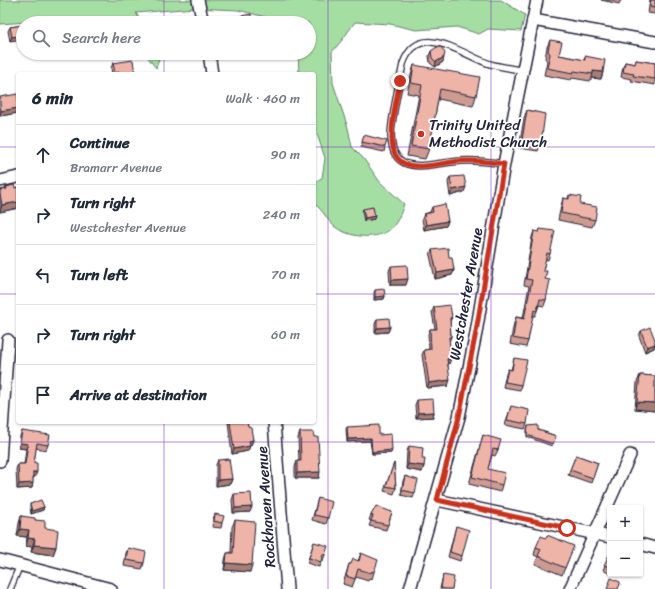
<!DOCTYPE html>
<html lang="en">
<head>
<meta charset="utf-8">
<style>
	body { margin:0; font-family:Sriracha,sans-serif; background:#f2f2f3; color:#1f2937 }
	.controls { position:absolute; right:12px; bottom:12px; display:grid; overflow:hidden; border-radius:4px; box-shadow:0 1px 3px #0004 }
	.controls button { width:36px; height:36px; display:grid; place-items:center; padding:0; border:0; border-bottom:1px solid #e0e1e3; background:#fff; color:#1f2937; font:20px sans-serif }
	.stop { position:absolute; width:12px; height:12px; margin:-9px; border:3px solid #c8321e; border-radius:50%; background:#fff }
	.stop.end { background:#c8321e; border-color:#fff; box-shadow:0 1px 4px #0008 }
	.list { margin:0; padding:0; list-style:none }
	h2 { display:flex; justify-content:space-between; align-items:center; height:52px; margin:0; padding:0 16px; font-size:17px }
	h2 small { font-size:13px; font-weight:400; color:#747a83 }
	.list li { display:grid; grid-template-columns:26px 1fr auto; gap:12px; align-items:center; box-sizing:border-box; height:60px; padding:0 16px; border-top:1px solid #e0e1e3 }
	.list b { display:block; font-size:15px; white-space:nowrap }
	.list p { margin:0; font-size:13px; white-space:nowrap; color:#747a83 }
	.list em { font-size:13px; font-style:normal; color:#747a83 }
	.icon { flex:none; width:22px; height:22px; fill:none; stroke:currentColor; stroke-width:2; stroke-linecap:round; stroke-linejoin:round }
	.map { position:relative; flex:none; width:655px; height:589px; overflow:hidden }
	.search { position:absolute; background:#fff; box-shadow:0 1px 3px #0004; left:16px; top:16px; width:300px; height:44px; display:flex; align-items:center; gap:10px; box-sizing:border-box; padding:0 14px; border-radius:22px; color:#747a83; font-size:15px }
	.panel { position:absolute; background:#fff; box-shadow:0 1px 3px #0004; left:16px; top:72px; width:300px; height:352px; border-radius:4px }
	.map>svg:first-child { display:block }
</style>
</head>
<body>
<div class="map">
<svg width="655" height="589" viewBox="0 0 655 589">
	<rect width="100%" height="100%" fill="#fff"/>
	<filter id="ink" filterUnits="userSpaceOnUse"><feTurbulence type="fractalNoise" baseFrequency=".025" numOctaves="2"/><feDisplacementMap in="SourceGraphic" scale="8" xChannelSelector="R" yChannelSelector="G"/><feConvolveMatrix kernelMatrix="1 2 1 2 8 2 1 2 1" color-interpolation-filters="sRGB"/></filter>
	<g filter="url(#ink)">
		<g fill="#a5dea2" stroke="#64806e">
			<path d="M0 0H501L525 15 521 31 488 29 479 34 457 27 416 30 390 24 355 22 342 40 332 52 333 83 348 128 352 147 363 158 380 182 404 204C401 213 397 225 388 231 373 240 349 237 335 227 327 221 323 209 314 204V182L322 178 325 158 314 125V74H299L298 53H309V23H289L238 10 194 8 136 13 142 23H43L40 21 0 24Z"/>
			<polygon points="141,53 161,53 156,68 146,55"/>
		</g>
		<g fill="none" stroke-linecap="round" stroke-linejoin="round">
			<g stroke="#22223b" stroke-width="8">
				<g id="lane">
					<path d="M504 164C490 162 476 160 462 161 433 162 391 181 391 134 392 115 399 84 403 64 419 19 462 55 490 64 500 67 512 68 523 71"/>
					<polyline points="10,589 20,565"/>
				</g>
			</g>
			<g stroke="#22223b" stroke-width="14">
				<g id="street">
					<polyline points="198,0 203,23"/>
					<polyline points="533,20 655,42"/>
					<polyline points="209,53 212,74"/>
					<polyline points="0,181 18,177"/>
					<polyline points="274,422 287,589"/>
					<polyline points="0,461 8,340"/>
					<polyline points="437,500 610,537"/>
					<polyline points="640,544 655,548"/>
					<polyline points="0,560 111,589"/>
					<polyline points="410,589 459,417 476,333 504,164 537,0"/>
					<polyline points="570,589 630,455"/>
				</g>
			</g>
			<use href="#lane" stroke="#fff" stroke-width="5.5"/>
			<use href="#street" stroke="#fff" stroke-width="11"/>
		</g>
		<g fill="#cd9b90" stroke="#22223b">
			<polygon points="601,0 621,0 619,4"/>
			<polygon points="650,0 655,0 655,14 648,13"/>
			<polygon points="236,17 252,23 234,23"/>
			<polygon points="23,25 10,41 8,31 10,27"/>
			<polygon points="550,40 559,55 584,60 585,56 603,72 601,79 592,78 590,81 572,78 571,80 544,75 547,61 545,58 547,47"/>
			<polygon points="431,51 443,62 435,67 430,63 429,56"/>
			<polygon points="636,60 655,63 655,85 631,81 632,79 621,77 623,67 625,62 635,64"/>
			<polygon points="113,63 135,74 112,74 111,68"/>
			<polygon points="414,65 476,96 473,106 438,99 429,149 425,159 407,156 419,95 407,93 411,75"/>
			<polygon points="0,97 18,113 0,116"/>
			<polygon points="527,110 541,144 538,151 519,148 524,118"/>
			<polygon points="364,135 385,147 384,152 361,147"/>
			<polygon points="450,177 464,192 450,196 448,182"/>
			<polygon points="6,187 15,188 18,187 18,208 0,212 0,190 5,189"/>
			<polygon points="569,195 595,220 592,227 558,220 561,206 563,198 568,199"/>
			<polygon points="432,207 448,221 446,226 424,230 422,219 424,214 430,212"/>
			<polygon points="363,209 374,219 364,221 362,211"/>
			<polygon points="540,229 550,254 548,260 545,259 543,271 545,279 546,300 544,306 539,305 537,311 535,316 532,316 528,341 526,347 510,344 514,323 516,317 523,318 529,286 524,285 532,237 534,231 539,232"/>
			<polygon points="432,250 449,257 454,270 452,275 435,279 430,255"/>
			<polygon points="391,266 406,285 390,285 389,271"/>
			<polygon points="375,290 385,296 384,299 374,300 374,293"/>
			<polygon points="434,307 450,322 451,337 449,342 449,364 448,364 448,386 427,388 422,355 424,350 429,349 428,334 430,329 435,329 432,312"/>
			<polygon points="377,319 390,327 388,332 375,333 375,324"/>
			<polygon points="641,331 655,340 655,346 654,348 645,352 639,336"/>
			<polygon points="514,358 521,385 520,390 503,387 506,374 508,369 511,370"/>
			<polygon points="640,375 655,376 655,411 635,409 637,382"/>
			<polygon points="417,400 434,412 433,417 416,418 415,405"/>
			<polygon points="511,406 527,424 525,429 505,425"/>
			<polygon points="228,422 247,422 248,427 253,440 251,445 250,445 248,451 232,454"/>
			<polygon points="528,426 556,436 552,446 527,437 527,429"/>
			<polygon points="347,427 379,435 391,453 372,454 370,441 347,442 346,429"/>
			<polygon points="22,431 48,445 46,450 36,448 34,463 35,477 33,477 32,488 17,489 16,469 18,464 24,464 26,449 19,448 20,436"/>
			<polygon points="300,432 314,437 319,478 295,478 295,467 297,461 299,461 298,438"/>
			<polygon points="483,435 498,450 495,456 492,455 488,469 502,485 500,492 469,484"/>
			<polygon points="409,446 422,459 424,466 422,472 406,469 407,451"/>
			<polygon points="576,455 598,463 591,483 568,475"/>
			<polygon points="218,460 232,479 230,484 216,486 216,465"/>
			<polygon points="394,463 396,488 394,494 384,491"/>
			<polygon points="405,476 415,493 413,498 401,495 403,481"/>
			<polygon points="234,494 250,512 233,513 232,500"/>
			<polygon points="318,498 328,518 326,524 312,520"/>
			<polygon points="30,504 44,507 43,510 31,514 30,506"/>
			<polygon points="392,512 386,530 369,526 371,521 369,520 371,515"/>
			<polygon points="215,514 222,523 221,528 212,527 213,519"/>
			<polygon points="21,516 35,520 45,528 56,547 53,555 31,552 32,547 26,546 27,537 17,536 19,523"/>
			<polygon points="235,520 250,572 224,570 225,560 227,553 231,553 232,527"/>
			<polygon points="456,526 462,556 460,561 448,557"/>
			<polygon points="314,542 325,555 323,560 322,560 319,567 307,563"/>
			<polygon points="536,547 571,553 562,575 535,564 538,557 534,555"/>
			<polygon points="128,548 144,563 142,569 124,566 126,553"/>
			<polygon points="361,553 374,572 372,579 369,578 368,581 356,577 352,587 343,584 349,564 351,564 358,561"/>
			<polygon points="610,553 610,574 603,570"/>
			<polygon points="443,575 452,589 440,589"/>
		</g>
		<g fill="#a77e75" stroke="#22223b">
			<polygon points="23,35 23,39 10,41 12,37"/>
			<polygon points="444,57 443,62 435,67 436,62"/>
			<polygon points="593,71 603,72 601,79 592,78"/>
			<polygon points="18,108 18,113 0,116 1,111"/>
			<polygon points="466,187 464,192 450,196 452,190"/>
			<polygon points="18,202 18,208 0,212 2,205"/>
			<polygon points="375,216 374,219 364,221 365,218"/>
			<polygon points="448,221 446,226 424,230 426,225"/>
			<polygon points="454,270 452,275 435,279 437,273"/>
			<polygon points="408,279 406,285 390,285 392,280"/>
			<polygon points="385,296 384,299 374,300 375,297"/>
			<polygon points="452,317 450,322 448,323 450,318"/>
			<polygon points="390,327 388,332 375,333 377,328"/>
			<polygon points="655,344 654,348 645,352 647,347"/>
			<polygon points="447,359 451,359 449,364 445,364"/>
			<polygon points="450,380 448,386 427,388 429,383"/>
			<polygon points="637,402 655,403 655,411 635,409"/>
			<polygon points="434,412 433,417 416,418 418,413"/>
			<polygon points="371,438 370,441 347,442 348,439"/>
			<polygon points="253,440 251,445 247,446 249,441"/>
			<polygon points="20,443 28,444 26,449 19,448"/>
			<polygon points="250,446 248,451 232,454 234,449"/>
			<polygon points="392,450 391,453 372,454 372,452"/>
			<polygon points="408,464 424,466 422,472 406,469"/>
			<polygon points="33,472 37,472 35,477 31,477"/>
			<polygon points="320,472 319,478 295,478 297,473"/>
			<polygon points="232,479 230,484 216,486 218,480"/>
			<polygon points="33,483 32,488 17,489 19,484"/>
			<polygon points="44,507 43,510 31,514 32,511"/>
			<polygon points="252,507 250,512 233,513 235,508"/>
			<polygon points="20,529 29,530 27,537 17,536"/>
			<polygon points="28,538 35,539 32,547 26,546"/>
			<polygon points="34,545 56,547 53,555 31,552"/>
			<polygon points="226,563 252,565 250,572 224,570"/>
		</g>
		<g fill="#eeb4a7" stroke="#22223b">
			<polygon points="651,0 655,0 655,8 650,7"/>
			<polygon points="251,14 252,23 237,23 236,17"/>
			<polygon points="42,21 43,23 33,23"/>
			<polygon points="23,25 23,35 12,37 10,27"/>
			<polygon points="550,40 562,42 559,55 585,60 585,56 605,60 603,72 593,71 593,74 574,71 573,73 547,68 550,54 548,51"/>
			<polygon points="437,47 441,47 445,53 444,57 436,62 432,58 431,51"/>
			<polygon points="133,60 135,74 120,74 120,72 115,73 113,63"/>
			<polygon points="636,60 655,63 655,79 633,76 634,74 623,72 625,62 635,64"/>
			<polygon points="414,65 480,77 476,96 440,89 429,149 411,146 422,85 411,83"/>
			<polygon points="18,94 18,108 1,111 0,104 0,97"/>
			<polygon points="527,110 545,114 541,144 522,140"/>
			<polygon points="364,135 387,141 385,147 362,142"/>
			<polygon points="464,176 466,187 452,190 450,177"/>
			<polygon points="14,185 15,188 18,187 18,202 2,205 0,194 0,190 7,189 6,187"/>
			<polygon points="569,195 581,197 580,204 597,207 595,220 561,213 563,198 569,199"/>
			<polygon points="445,204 448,221 426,225 424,214 433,212 432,207"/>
			<polygon points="373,207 375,216 365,218 363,209"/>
			<polygon points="540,229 555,231 550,254 547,253 543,271 547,271 545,279 550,280 546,300 540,299 537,311 534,310 528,341 513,338 516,317 524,319 532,280 526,279 534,231 539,232"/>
			<polygon points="448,248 449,257 452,257 454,270 437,273 432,250"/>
			<polygon points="407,265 408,279 392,280 391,266"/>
			<polygon points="384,289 385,296 375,297 375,290"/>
			<polygon points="450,305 452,317 450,318 451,337 449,337 451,359 447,359 450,380 429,383 424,350 431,349 430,329 437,329 434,307"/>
			<polygon points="389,318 390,327 377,328 377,319"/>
			<polygon points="650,327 655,340 655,344 647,347 641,331"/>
			<polygon points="514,358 527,360 521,385 505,382 508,369 512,370"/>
			<polygon points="640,375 655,376 655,403 637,402"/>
			<polygon points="433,399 434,412 418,413 417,400"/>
			<polygon points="511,406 529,410 527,424 507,420"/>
			<polygon points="230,422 247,422 248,427 251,428 253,440 249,441 250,446 234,449"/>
			<polygon points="379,425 379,435 391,434 392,450 372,452 371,438 348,439 347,427"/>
			<polygon points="538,425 538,430 556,436 553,444 527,435 528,426"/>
			<polygon points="22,431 50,435 48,445 37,443 34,463 37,463 37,472 33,472 33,483 19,484 18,464 25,464 28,444 20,443"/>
			<polygon points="300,432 313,432 314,437 318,437 320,472 297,473 297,461 301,461"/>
			<polygon points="483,435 501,440 498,450 493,449 488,469 505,473 502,485 472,477"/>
			<polygon points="409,446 423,448 422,459 425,459 424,466 408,464"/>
			<polygon points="576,455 598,463 593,478 570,470"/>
			<polygon points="229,459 232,479 218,480 218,460"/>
			<polygon points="394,463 396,488 386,486"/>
			<polygon points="405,476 418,480 415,493 402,490"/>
			<polygon points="251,493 252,507 235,508 234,494"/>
			<polygon points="318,498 332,502 328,518 314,515"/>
			<polygon points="41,500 44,507 32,511 30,504"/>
			<polygon points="376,506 392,512 388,525 371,521 373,516 371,515"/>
			<polygon points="215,514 224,516 222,523 214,521"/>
			<polygon points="21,516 35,518 35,520 45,521 45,528 58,530 56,547 34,545 35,539 28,538 29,530 20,529"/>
			<polygon points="235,520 255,522 252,565 226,563 227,553 233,553"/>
			<polygon points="456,526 469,530 462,556 450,552"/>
			<polygon points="547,535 574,546 565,568 538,556 541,549 536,547 541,536 546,538"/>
			<polygon points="314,542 328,546 325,555 323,554 321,562 309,558"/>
			<polygon points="128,548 146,552 144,563 126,560"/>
			<polygon points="361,553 378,560 374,572 372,571 371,573 358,569 355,579 346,576 349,564 351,564 353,559 359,561"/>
			<polygon points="610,553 610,567 604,565"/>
			<polygon points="443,575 454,577 452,589 445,589 441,588"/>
			<polygon points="611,578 620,582 620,584 618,589 607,589"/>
		</g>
	</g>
	<g fill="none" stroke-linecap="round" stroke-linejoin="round" filter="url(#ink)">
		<path stroke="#c8321e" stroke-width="5" d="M400 81C397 98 392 116 392 133 389 182 433 163 461 161 476 160 490 162 504 164L476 332 459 417 437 500 567 528"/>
	</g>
	<path fill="none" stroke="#7b2cbf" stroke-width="1" stroke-opacity="0.55" d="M164 0V23M328 0V589M491 0V589M164 53V74M0 147H18M314 147H655M0 294H18M314 294H655M164 422V589M0 442H655"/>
	<circle fill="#c8321e" stroke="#fff" stroke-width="1.5" cx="421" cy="134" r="4"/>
	<g text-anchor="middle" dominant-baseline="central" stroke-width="3.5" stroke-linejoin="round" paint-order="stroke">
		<g font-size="15" fill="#22223b" stroke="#fff" text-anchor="start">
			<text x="429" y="125">Trinity United<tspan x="429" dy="17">Methodist Church</tspan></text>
		</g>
		<g font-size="15" fill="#22223b" stroke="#fff">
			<text transform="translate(466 294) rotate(-80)">Westchester Avenue</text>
			<text transform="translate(266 507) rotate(-94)">Rockhaven Avenue</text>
		</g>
	</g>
</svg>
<div class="controls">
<button>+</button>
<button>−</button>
</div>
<div class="stop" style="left:567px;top:528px"></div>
<div class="stop end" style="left:400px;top:81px"></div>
<div class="search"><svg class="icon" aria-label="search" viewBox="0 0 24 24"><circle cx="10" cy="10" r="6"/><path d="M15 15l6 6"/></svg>Search here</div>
<section class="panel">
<h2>6 min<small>Walk · 460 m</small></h2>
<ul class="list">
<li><svg class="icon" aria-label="ahead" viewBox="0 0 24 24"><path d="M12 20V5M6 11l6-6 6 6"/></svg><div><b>Continue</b><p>Bramarr Avenue</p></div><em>90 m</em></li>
<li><svg class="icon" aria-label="right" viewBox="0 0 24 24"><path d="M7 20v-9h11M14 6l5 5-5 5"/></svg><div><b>Turn right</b><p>Westchester Avenue</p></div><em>240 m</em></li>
<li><svg class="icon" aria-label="left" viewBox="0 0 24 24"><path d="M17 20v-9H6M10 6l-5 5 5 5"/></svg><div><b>Turn left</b></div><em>70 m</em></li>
<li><svg class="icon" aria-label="right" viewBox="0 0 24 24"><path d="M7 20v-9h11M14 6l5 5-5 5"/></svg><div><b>Turn right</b></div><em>60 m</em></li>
<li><svg class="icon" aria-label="arrive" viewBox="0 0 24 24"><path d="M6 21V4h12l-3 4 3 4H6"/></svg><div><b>Arrive at destination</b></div></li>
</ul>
</section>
</div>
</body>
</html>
